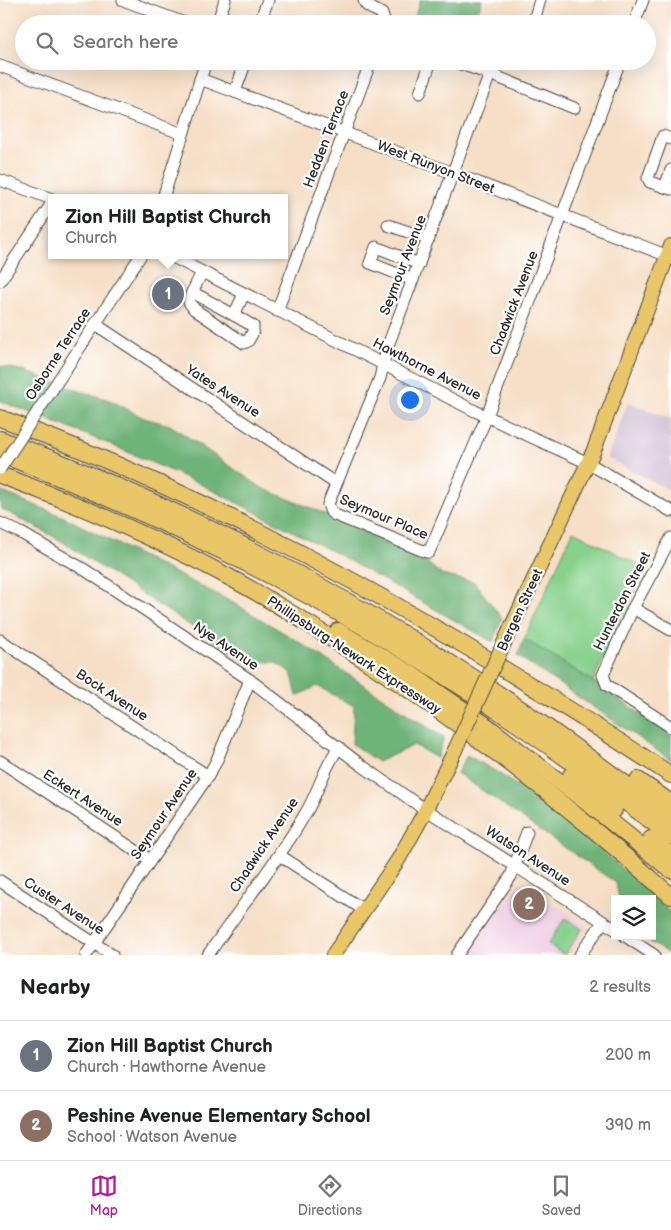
<!DOCTYPE html>
<html lang="en">
<head>
<meta charset="utf-8">
<style>
	body { margin:0; font-family:"Balsamiq Sans",sans-serif; background:#f2f2f2; color:#202124 }
	.controls { position:absolute; right:15px; bottom:15px; display:grid; overflow:hidden; border-radius:0px; box-shadow:0 5px 20px #0002 }
	.controls button { width:45px; height:45px; display:grid; place-items:center; padding:0; border:0; border-bottom:1px solid #e0e0e0; background:#fff; color:#202124; font:25px sans-serif }
	.you { position:absolute; left:409px; top:399px; width:18px; height:18px; margin:-12px; border:4px solid #fff; border-radius:50%; background:#1a73e8; box-shadow:0 0 0 8px #1a73e833 }
	.badge { display:grid; place-items:center; width:32px; height:32px; border-radius:50%; background:#b5179e; color:#fff; font-size:16px; font-weight:700 }
	.pin { position:absolute; translate:-50% -50%; border:2px solid #fff; box-shadow:0 1px 5px #0006 }
	.popup { position:absolute; left:48px; top:194px; width:240px; height:65px; box-sizing:border-box; display:grid; place-content:center; border-radius:0px; background:#fff; filter:drop-shadow(0 1px 4px #0005); font-size:16px; white-space:nowrap; color:#757577 }
	.popup b { font-size:19px; color:#202124 }
	.popup::after { content:''; position:absolute; left:50%; top:100%; margin-left:-10px; border:10px solid transparent; border-top-color:#fff }
	.list { margin:0; padding:0; list-style:none }
	h2 { display:flex; justify-content:space-between; align-items:center; height:65px; margin:0; padding:0 20px; font-size:21px }
	h2 small { font-size:16px; font-weight:400; color:#757577 }
	.list li { display:grid; grid-template-columns:32px 1fr auto; gap:15px; align-items:center; box-sizing:border-box; height:70px; padding:0 20px; border-top:1px solid #e0e0e0 }
	.list b { display:block; font-size:19px; white-space:nowrap }
	.list p { margin:0; font-size:16px; white-space:nowrap; color:#757577 }
	.list em { font-size:16px; font-style:normal; color:#757577 }
	.icon { flex:none; width:28px; height:28px; fill:none; stroke:currentColor; stroke-width:2; stroke-linecap:round; stroke-linejoin:round }
	.map { position:relative; flex:none; width:671px; height:955px; overflow:hidden }
	.search { position:absolute; background:#fff; box-shadow:0 5px 20px #0002; left:15px; right:15px; top:15px; height:55px; display:flex; align-items:center; gap:12px; box-sizing:border-box; padding:0 18px; border-radius:28px; color:#757577; font-size:19px }
	.sheet { height:205px; background:#fff }
	nav { display:flex; justify-content:space-around; align-items:center; box-sizing:border-box; height:70px; border-top:1px solid #e0e0e0; background:#fff; font-size:14px; color:#757577 }
	nav a { display:grid; justify-items:center; gap:2px }
	nav .on { color:#b5179e }
	.map>svg:first-child { display:block }
</style>
</head>
<body>
<div class="map">
<svg width="671" height="955" viewBox="0 0 671 955">
	<rect width="100%" height="100%" fill="#fff"/>
	<filter id="ink" filterUnits="userSpaceOnUse"><feTurbulence type="fractalNoise" baseFrequency=".02" numOctaves="2"/><feDisplacementMap in="SourceGraphic" scale="10" xChannelSelector="R" yChannelSelector="G"/><feConvolveMatrix kernelMatrix="1 2 1 2 8 2 1 2 1" color-interpolation-filters="sRGB"/></filter>
	<filter id="wash" filterUnits="userSpaceOnUse"><feTurbulence type="fractalNoise" baseFrequency=".0096" numOctaves="4" result="noise"/><feDisplacementMap in="SourceGraphic" scale="20" xChannelSelector="R" yChannelSelector="G"/><feGaussianBlur stdDeviation="1.12" result="paint"/><feColorMatrix in="noise" values="0 0 0 0 0 0 0 0 0 0 0 0 0 0 0 0 0 1.4 0 .05"/><feComposite in="paint" operator="in"/></filter>
	<g filter="url(#wash)">
		<rect width="100%" height="100%" fill="#f6dfc6"/>
		<polygon fill="#f0d0e4" points="519,882 588,926 568,955 469,955"/>
		<polygon fill="#cebed1" points="628,402 671,419 671,491 607,458"/>
		<g fill="#88d18d" stroke="#5a7e5c">
			<polygon points="573,531 645,568 593,681 524,639"/>
			<polygon points="565,918 582,929 564,955 548,944"/>
		</g>
		<g fill="#6eb378" stroke="#4c6f52">
			<polygon points="420,0 482,0 474,24 412,24"/>
			<polygon points="0,366 21,370 65,386 112,401 144,418 170,425 262,488 323,513 419,556 442,575 474,582 502,618 493,642 339,555 196,482 107,443 0,401"/>
			<polygon points="0,491 64,517 230,601 296,640 444,738 437,758 414,745 378,762 352,744 354,706 317,686 297,696 291,672 274,662 244,661 58,539 0,508"/>
			<polygon points="524,639 593,681 671,735 671,760 518,656"/>
			<polygon points="467,755 497,772 575,826 671,913 671,955 640,936 652,936 652,899 619,899 616,883 457,773"/>
		</g>
	</g>
	<g filter="url(#ink)">
		<g fill="none" stroke-linecap="round" stroke-linejoin="round">
			<g stroke="#494642" stroke-width="13">
				<g id="minor">
					<polyline points="123,0 187,24"/>
					<path d="M364 0C366 9 376 9 382 14L385 24"/>
					<polyline points="217,24 225,0"/>
					<polyline points="259,24 268,0"/>
					<polyline points="533,24 540,0"/>
					<polyline points="634,24 643,0"/>
					<polyline points="452,61 490,74 574,108"/>
					<polyline points="499,61 490,74 387,348 380,378 328,504 331,512 335,515 426,552 429,552 487,416 620,61"/>
					<polyline points="0,66 183,134"/>
					<polyline points="200,79 453,173 668,256"/>
					<polyline points="235,92 246,61"/>
					<polyline points="420,93 431,61"/>
					<polyline points="671,139 663,136 648,178 650,182 671,189"/>
					<polyline points="0,180 52,199"/>
					<polyline points="665,187 671,170"/>
					<polyline points="163,198 206,61"/>
					<polyline points="388,225 429,239"/>
					<polyline points="169,255 475,411 588,463 671,511"/>
					<polyline points="202,272 189,299 189,302 194,309 244,343 248,341 253,332 253,326 234,315 244,294"/>
					<polyline points="413,280 370,263 376,247 419,264"/>
					<polyline points="0,281 52,203"/>
					<polyline points="192,292 234,315"/>
					<polyline points="277,311 371,61"/>
					<polyline points="95,324 335,483"/>
					<polyline points="38,411 141,255"/>
					<polyline points="0,523 21,533 85,570 250,680 361,765 417,804 615,929"/>
					<polyline points="671,538 633,608 603,675 607,685 671,727"/>
					<polyline points="633,608 671,630"/>
					<polyline points="0,640 208,776"/>
					<polyline points="0,761 150,860"/>
					<polyline points="279,855 364,910"/>
					<polyline points="0,881 112,955"/>
					<polyline points="625,936 654,955"/>
					<polyline points="86,955 208,776 216,762 250,680"/>
					<path d="M208 955C241 906 279 860 308 809 319 789 325 766 339 747"/>
					<polyline points="457,955 511,876 527,832"/>
					<polyline points="580,955 603,922"/>
				</g>
			</g>
			<g stroke="#494642" stroke-width="16">
				<g id="major">
					<polyline points="504,643 594,450 671,246"/>
					<polyline points="333,955 398,860 422,817 455,750"/>
				</g>
			</g>
			<g stroke="#494642" stroke-width="18">
				<g id="highway">
					<path d="M0 418C239 506 459 636 671 775"/>
					<path d="M0 439C165 500 323 581 471 676 540 720 606 769 671 818"/>
					<path d="M0 454C164 517 321 595 468 691 538 736 605 786 671 836"/>
					<path d="M0 475C77 504 154 537 227 576 274 601 319 630 363 659 472 730 574 810 671 896"/>
					<polyline points="338,631 411,674 483,723 594,808 671,870"/>
					<polyline points="571,775 614,810"/>
					<polyline points="638,780 671,803"/>
					<polyline points="651,839 671,855"/>
				</g>
			</g>
			<use href="#minor" stroke="#fff" stroke-width="11"/>
			<use href="#major" stroke="#e9c769" stroke-width="14"/>
			<use href="#highway" stroke="#e9c769" stroke-width="16"/>
			<g stroke="#494642" stroke-width="13" stroke-linecap="butt">
				<polyline id="minor-bridge" points="0,469 38,411"/>
			</g>
			<g stroke="#494642" stroke-width="16" stroke-linecap="butt">
				<polyline id="major-bridge" points="455,750 504,643"/>
			</g>
			<use href="#minor-bridge" stroke="#fff" stroke-width="11"/>
			<use href="#major-bridge" stroke="#e9c769" stroke-width="14"/>
		</g>
	</g>
	<g text-anchor="middle" dominant-baseline="central" stroke-width="4.5" stroke-linejoin="round" paint-order="stroke">
		<g font-size="14" fill="#2b2b2b" stroke="#fff">
			<text transform="translate(326 139) rotate(-69)">Hedden Terrace</text>
			<text transform="translate(436 167) rotate(21)">West Runyon Street</text>
			<text transform="translate(403 265) rotate(-69)">Seymour Avenue</text>
			<text transform="translate(514 303) rotate(-69)">Chadwick Avenue</text>
			<text transform="translate(58 354) rotate(-57)">Osborne Terrace</text>
			<text transform="translate(427 369) rotate(27)">Hawthorne Avenue</text>
			<text transform="translate(223 391) rotate(33)">Yates Avenue</text>
			<text transform="translate(384 517) rotate(23)">Seymour Place</text>
			<text transform="translate(622 601) rotate(-63)">Hunterdon Street</text>
			<text transform="translate(520 610) rotate(-65)">Bergen Street</text>
			<text transform="translate(226 646) rotate(34)">Nye Avenue</text>
			<text transform="translate(354 655) rotate(33)">Phillipsburg-Newark Expressway</text>
			<text transform="translate(112 695) rotate(33)">Bock Avenue</text>
			<text transform="translate(83 798) rotate(33)">Eckert Avenue</text>
			<text transform="translate(164 814) rotate(-56)">Seymour Avenue</text>
			<text transform="translate(264 845) rotate(-56)">Chadwick Avenue</text>
			<text transform="translate(528 856) rotate(33)">Watson Avenue</text>
			<text transform="translate(64 906) rotate(33)">Custer Avenue</text>
		</g>
	</g>
</svg>
<div class="controls">
<button><svg class="icon" aria-label="layers" viewBox="0 0 24 24"><path d="M12 4l9 5-9 5-9-5zM3 14l9 5 9-5"/></svg></button>
</div>
<div class="you"></div>
<div class="pin badge" style="left:168px;top:294px;background:#6b7280">1</div>
<div class="popup"><b>Zion Hill Baptist Church</b>Church</div>
<div class="pin badge" style="left:529px;top:904px;background:#8d6e63">2</div>
<div class="search"><svg class="icon" aria-label="search" viewBox="0 0 24 24"><circle cx="10" cy="10" r="6"/><path d="M15 15l6 6"/></svg>Search here</div>
</div>
<section class="sheet">
<h2>Nearby<small>2 results</small></h2>
<ul class="list">
<li><span class="badge" style="background:#6b7280">1</span><div><b>Zion Hill Baptist Church</b><p>Church · Hawthorne Avenue</p></div><em>200 m</em></li>
<li><span class="badge" style="background:#8d6e63">2</span><div><b>Peshine Avenue Elementary School</b><p>School · Watson Avenue</p></div><em>390 m</em></li>
</ul>
</section>
<nav>
<a class="on"><svg class="icon" aria-label="map" viewBox="0 0 24 24"><path d="M3 6l6-2 6 2 6-2v14l-6 2-6-2-6 2zM9 4v14M15 6v14"/></svg>Map</a>
<a><svg class="icon" aria-label="directions" viewBox="0 0 24 24"><path d="M12 3l9 9-9 9-9-9zM9 14v-3h6M13 9l2 2-2 2"/></svg>Directions</a>
<a><svg class="icon" aria-label="saved" viewBox="0 0 24 24"><path d="M7 4h10v16l-5-4-5 4z"/></svg>Saved</a>
</nav>
</body>
</html>
